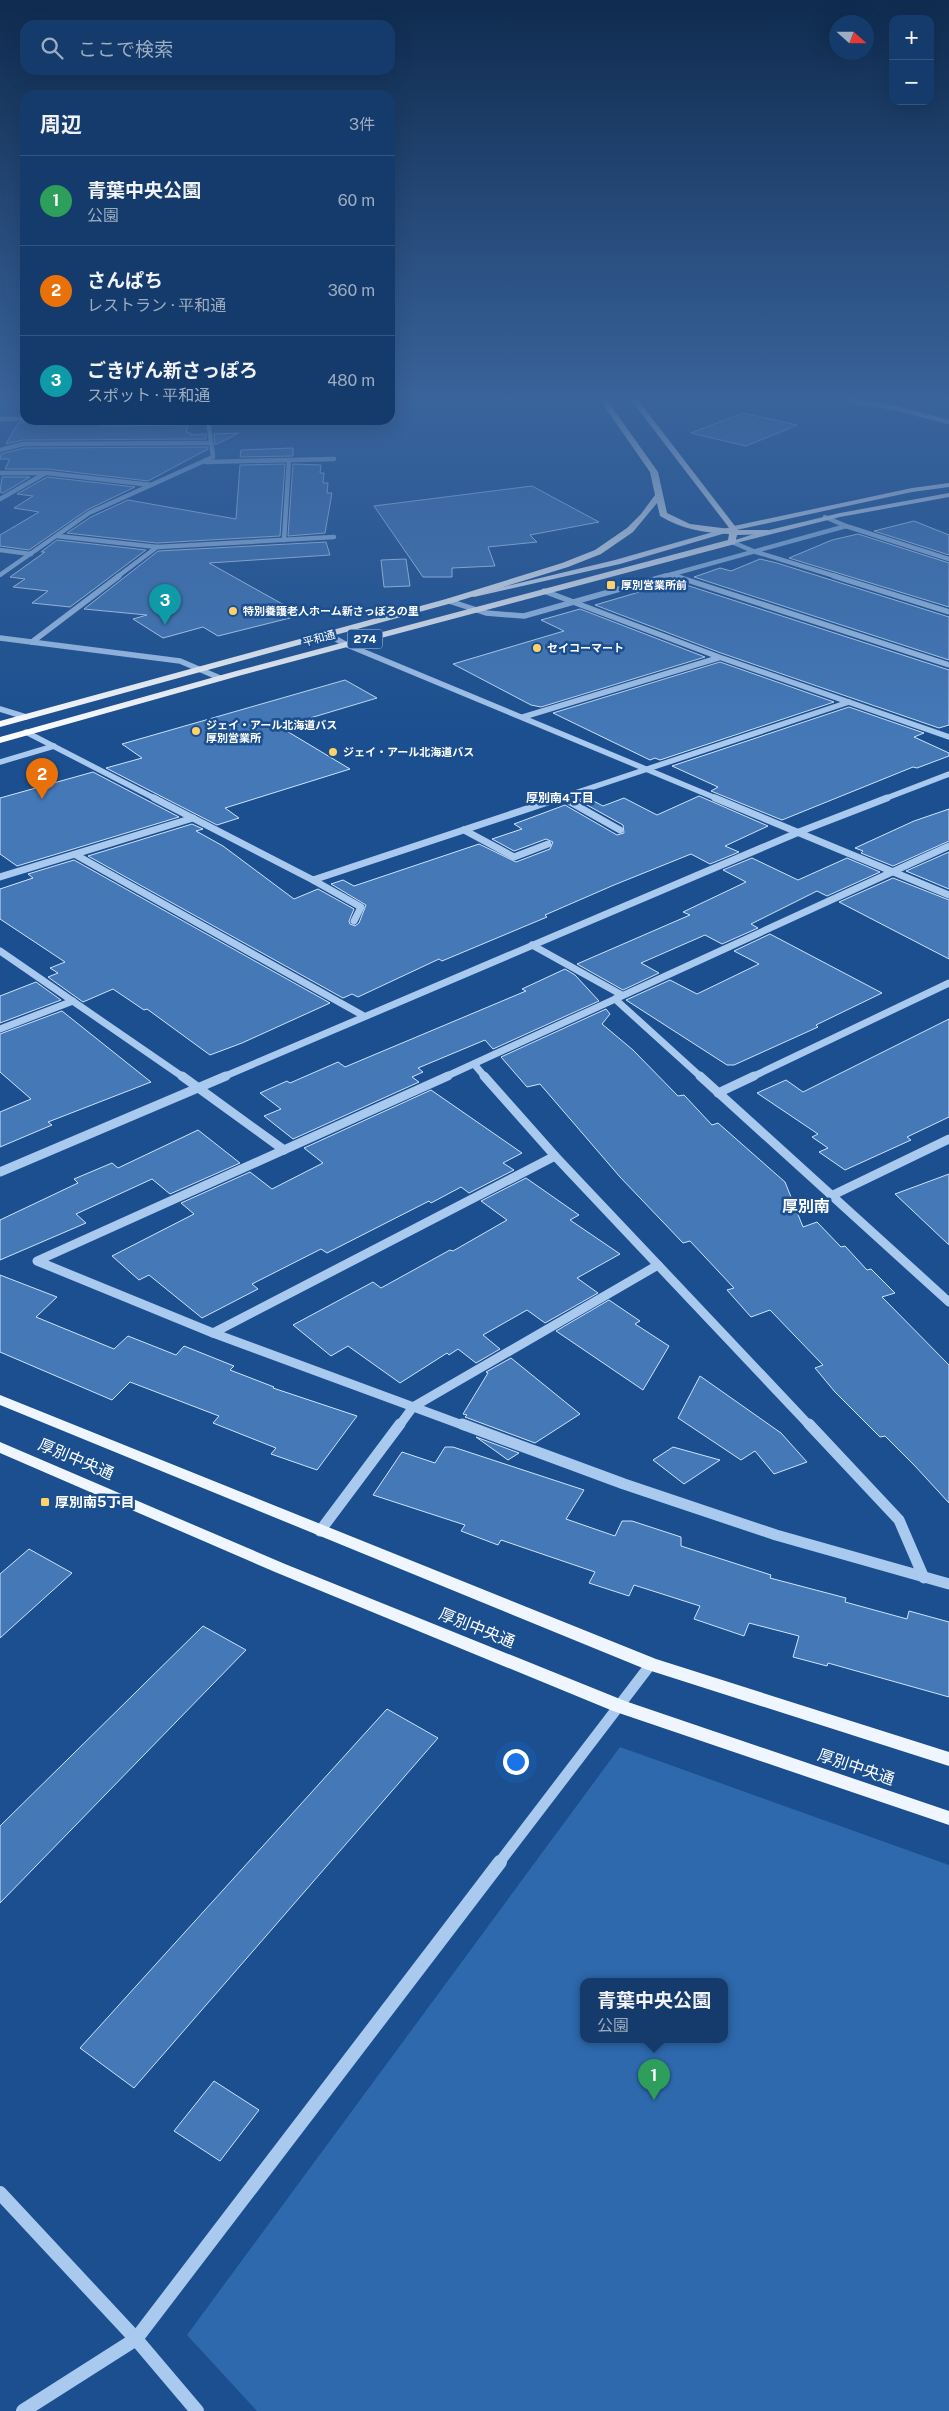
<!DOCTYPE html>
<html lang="ja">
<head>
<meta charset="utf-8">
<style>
	body { margin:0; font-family:"Public Sans","Noto Sans JP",sans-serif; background:#214673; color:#f1f3f6 }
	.controls { position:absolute; right:15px; top:15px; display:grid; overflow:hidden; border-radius:10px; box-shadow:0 5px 20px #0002 }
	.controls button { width:45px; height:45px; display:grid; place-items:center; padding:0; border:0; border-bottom:1px solid #33557e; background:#143b6b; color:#f1f3f6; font:25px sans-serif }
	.compass { position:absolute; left:829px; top:15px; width:45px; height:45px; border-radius:50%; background:#143b6b; box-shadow:0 5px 20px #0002; rotate:111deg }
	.you { position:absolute; left:515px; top:1761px; width:18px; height:18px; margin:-12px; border:4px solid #fff; border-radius:50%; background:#1a73e8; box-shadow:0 0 0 8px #1a73e833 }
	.badge { display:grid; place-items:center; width:32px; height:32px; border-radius:50%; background:#ffd166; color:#fff; font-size:16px; font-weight:700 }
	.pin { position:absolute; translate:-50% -41px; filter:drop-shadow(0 1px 2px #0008) }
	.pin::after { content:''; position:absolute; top:26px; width:18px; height:15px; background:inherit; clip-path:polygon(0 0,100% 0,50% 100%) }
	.popup { position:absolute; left:580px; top:1978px; width:148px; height:65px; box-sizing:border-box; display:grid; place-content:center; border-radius:10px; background:#143b6b; filter:drop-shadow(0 1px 4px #0005); font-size:16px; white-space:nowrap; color:#9dadc1 }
	.popup b { font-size:19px; color:#f1f3f6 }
	.popup::after { content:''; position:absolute; left:50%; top:100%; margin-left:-10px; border:10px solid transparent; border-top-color:#143b6b }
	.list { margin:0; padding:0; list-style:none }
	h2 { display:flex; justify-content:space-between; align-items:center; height:65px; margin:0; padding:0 20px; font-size:21px }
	h2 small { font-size:16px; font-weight:400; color:#9dadc1 }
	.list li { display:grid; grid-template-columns:32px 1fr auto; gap:15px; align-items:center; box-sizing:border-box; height:90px; padding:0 20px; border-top:1px solid #33557e }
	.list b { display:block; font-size:19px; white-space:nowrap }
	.list p { margin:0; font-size:16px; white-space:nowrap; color:#9dadc1 }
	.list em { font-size:16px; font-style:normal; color:#9dadc1 }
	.icon { flex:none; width:28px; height:28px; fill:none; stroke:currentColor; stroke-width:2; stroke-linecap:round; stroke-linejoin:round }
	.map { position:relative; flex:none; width:949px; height:2411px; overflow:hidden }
	.search { position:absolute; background:#143b6b; box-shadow:0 5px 20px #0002; left:20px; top:20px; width:375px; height:55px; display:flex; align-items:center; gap:12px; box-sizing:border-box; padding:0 18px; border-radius:15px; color:#9dadc1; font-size:19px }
	.panel { position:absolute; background:#143b6b; box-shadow:0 5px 20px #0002; left:20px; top:90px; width:375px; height:335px; border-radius:15px }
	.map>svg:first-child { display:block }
</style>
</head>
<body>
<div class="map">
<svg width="949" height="2411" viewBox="0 0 949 2411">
	<rect width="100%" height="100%" fill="#1b4f8f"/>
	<path fill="#2e69ad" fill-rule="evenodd" d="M620 1747 949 1865V2411H257L187 2335ZM584 1981H724V2039H584Z"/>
	<g fill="#4478b7" stroke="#cfe3fa">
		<polygon points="743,413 797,425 746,446 691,433"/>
		<polygon points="28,422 102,422 101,426 188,425 186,433 191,433 190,435 206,434 206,439 23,440 6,444 18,423"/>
		<polygon points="239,433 215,445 214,434"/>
		<polygon points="208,447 208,449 148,481 47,469 5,469 10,459 0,459 1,454 24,448"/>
		<polygon points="293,448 293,456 240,457 241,450"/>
		<polygon points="285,464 280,536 157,543 67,533 91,517 128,500 236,519 240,465"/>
		<polygon points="293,464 321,465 320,473 324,473 323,483 328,483 327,493 332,493 325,533 288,536"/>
		<polygon points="2,477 30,477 3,493 0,492"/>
		<polygon points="47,477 135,487 87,510 29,550 0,546 0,535 39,512 14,508 33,496 17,494"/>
		<polygon points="532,486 599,522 530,535 537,542 488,547 495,566 452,568 452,577 423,577 374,506"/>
		<polygon points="914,521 949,535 949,555 874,531"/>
		<polygon points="858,534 949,563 949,607 789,558 832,540"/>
		<polygon points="57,540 146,550 70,607 32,603 48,591 13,587 25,579 10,577 45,552 41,552"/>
		<polygon points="326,542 330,555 209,563 302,615 218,636 203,627 163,638 133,619 147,615 84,609 158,551"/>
		<polygon points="406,559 410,586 384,587 381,560"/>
		<polygon points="760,559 777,563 949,617 949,660 694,577 720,568 731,571"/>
		<polygon points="670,583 674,585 680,583 949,670 949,725 939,728 721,653 595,605"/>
		<polygon points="580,609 705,657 541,707 531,705 453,664 564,631 541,620"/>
		<polygon points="720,662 834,702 660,760 655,758 650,760 553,713"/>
		<polygon points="345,680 377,698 280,727 350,769 225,808 239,818 217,825 106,768 142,758 122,744"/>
		<polygon points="849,707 924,733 914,737 949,753 949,756 917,768 913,767 782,820 711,791 718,787 672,766"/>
		<polygon points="93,772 179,817 17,866 0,854 0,798"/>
		<polygon points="699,796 768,826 725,846 739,852 710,864 691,854 614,885 545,915 547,917 442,961 439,959 358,997 352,994 343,998 88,856 192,824 203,829 196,831 223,846 294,899 318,889 354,909 349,921 350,924 355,926 359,923 366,905 331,884 343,880 354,886 479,844 516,862 550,849 553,842 546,839 514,851 492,839 522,829 514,824 565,805 617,835 624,833 623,825 578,800 586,797 603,806 624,798 657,815"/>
		<polygon points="949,809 949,841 893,866 861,853 863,851 855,848 914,821"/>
		<polygon points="949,852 949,889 906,871"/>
		<polygon points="752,858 798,880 847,858 880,872 827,896 817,891 751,924 758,928 722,944 705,935 641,963 659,973 623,990 577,964 690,915 683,912 746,882 723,870"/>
		<polygon points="74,860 330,1003 242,1043 210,1055 147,1009 144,1010 113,989 83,1002 48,977 58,973 50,968 65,962 0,919 0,889 33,878 28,874"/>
		<polygon points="893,878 949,900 949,959 839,902"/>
		<polygon points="770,934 882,993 816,1025 818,1027 734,1065 727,1065 626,1000 670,980 697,994 759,964 734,951"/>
		<polygon points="565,969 575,975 599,1001 493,1049 485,1040 418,1068 423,1072 412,1077 419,1082 293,1139 264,1116 281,1109 260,1093 287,1081 290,1083 338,1062 345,1067 526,991 522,989"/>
		<polygon points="36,982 61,1000 0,1023 0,996"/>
		<polygon points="606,1009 610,1014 602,1024 633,1050 678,1096 684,1095 712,1125 718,1123 785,1182 803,1227 817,1222 841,1247 845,1246 867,1270 871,1269 895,1293 882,1297 949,1365 949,1503 915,1466 885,1436 880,1437 835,1392 815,1368 823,1365 770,1310 751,1317 727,1290 734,1288 690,1241 683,1243 620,1177 540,1084 527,1087 501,1057"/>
		<polygon points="62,1011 151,1082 48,1122 52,1125 0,1147 0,1112 31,1099 0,1072 0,1034"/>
		<polygon points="949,1019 949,1117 907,1137 911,1140 845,1170 819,1152 828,1148 812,1137 818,1134 757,1093 786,1080 803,1092"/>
		<polygon points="431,1090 522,1153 503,1163 514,1170 469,1193 461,1187 431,1203 429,1201 327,1253 321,1249 252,1284 258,1289 202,1318 149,1275 139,1280 112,1256 194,1214 181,1203 250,1172 272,1189 323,1163 304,1148"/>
		<polygon points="198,1130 240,1163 170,1194 152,1179 76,1214 86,1223 0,1260 0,1220 78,1183 74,1179 112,1163 118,1168"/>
		<polygon points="949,1174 949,1245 895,1194"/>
		<polygon points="526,1178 579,1215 570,1220 620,1254 577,1278 598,1293 545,1323 527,1310 483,1335 500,1349 476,1363 458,1349 449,1355 447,1353 400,1383 348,1346 331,1356 293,1325 373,1282 381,1288 450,1250 453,1251 507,1220 481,1201"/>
		<polygon points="0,1275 57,1297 36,1317 114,1349 128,1336 176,1355 184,1346 234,1366 230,1370 274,1387 273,1388 357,1416 317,1470 271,1454 276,1448 213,1423 219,1416 130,1382 112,1400 0,1352"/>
		<polygon points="609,1300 640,1321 635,1324 669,1346 643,1390 556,1331"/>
		<polygon points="511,1358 580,1414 535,1443 465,1417 467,1415 463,1414 488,1373 486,1372"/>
		<polygon points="700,1376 781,1433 807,1462 774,1474 755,1451 741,1460 678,1418"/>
		<polygon points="476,1437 519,1453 508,1460"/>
		<polygon points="445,1447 453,1447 584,1490 566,1519 615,1536 622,1521 632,1521 681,1537 681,1546 771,1575 770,1578 846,1598 845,1602 907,1619 909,1611 949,1622 949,1697 828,1663 827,1666 793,1657 799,1636 749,1623 744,1636 694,1619 700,1606 634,1585 629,1596 589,1583 595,1572 501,1540 498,1545 461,1531 465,1525 373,1495 402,1452 435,1463"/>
		<polygon points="673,1447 720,1460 684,1484 653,1460"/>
		<polygon points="29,1549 72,1573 0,1638 0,1574"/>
		<polygon points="203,1626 246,1650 0,1903 0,1826"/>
		<polygon points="387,1709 438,1738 134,2088 80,2048"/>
		<polygon points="214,2081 259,2110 220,2161 174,2131"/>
	</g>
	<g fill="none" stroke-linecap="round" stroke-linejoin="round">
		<g stroke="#a9c9ee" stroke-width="4.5">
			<polyline points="847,400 894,408 949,422"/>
			<polyline points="0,419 25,419"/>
			<polyline points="0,450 23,444 211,443"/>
			<polyline points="206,462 334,459"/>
			<polyline points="0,473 47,473 151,485"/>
			<polyline points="0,499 44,474"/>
			<polyline points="825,517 846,526 949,559"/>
			<polyline points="57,536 157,547 334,537"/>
			<polyline points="284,540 289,460"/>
			<polyline points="732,542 753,551 838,577"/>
			<polyline points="0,550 31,554"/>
			<polyline points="0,575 89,513 213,457 208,420"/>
			<polyline points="671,575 679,577"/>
			<polyline points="117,577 157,547"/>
			<polyline points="662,577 846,526"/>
		</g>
		<g stroke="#a9c9ee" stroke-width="5.5">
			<polyline points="675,576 949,665"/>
			<polyline points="834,576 949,612"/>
			<polyline points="544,591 719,657 949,737"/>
			<polyline points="449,601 486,613 524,616 666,576"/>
			<polyline points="327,634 345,644 718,799"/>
			<polyline points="0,638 180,661 220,678"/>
			<polyline points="32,642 119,576"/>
			<polyline points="0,709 26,717"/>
			<polyline points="523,717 718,658"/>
			<polyline points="26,732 156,799"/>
			<polyline points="0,762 54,746"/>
			<polyline points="562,797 566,799"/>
			<polyline points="557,799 849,702"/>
			<polyline points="884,799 949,774"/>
		</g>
		<g stroke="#a9c9ee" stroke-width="7">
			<polyline points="154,798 313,880 560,798"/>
			<polyline points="563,798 620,830"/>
			<polyline points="715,798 949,895"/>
			<polyline points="464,830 514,857 548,844"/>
			<polyline points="76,855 364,1016"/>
			<polyline points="0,877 193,818"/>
			<polyline points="313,880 361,907 354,921"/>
			<polyline points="532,945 622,995"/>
			<polyline points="0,951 183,1077"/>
			<polyline points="615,999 701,1077"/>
			<polyline points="0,1029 73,1001"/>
			<polyline points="474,1064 485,1077"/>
			<polyline points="223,1077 799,832 887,798"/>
			<polyline points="445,1077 949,846"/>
			<polyline points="752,1077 949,983"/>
		</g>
		<g stroke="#a9c9ee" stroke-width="9">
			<polyline points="182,1076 284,1150"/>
			<polyline points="448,1076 37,1261 213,1333 465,1426"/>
			<polyline points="484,1076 555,1156 810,1426"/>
			<polyline points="700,1076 949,1302"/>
			<polyline points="718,1093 754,1076"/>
			<polyline points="0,1172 226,1076"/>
			<polyline points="831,1196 949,1139"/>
			<polyline points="213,1333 555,1156"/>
			<polyline points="399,1426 413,1407 658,1265"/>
		</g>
		<g stroke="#a9c9ee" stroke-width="11">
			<polyline points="462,1424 624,1484 776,1535 949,1584"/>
			<polyline points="809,1424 899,1520 924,1578"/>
			<polyline points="320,1531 400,1424"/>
			<polyline points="499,1863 651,1664"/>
		</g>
		<g stroke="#a9c9ee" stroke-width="14">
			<polyline points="0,2193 136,2339 197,2411"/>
			<polyline points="23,2411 136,2339 500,1862"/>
		</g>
		<g fill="#f0f6ff" fill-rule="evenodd">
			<polygon points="949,483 949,487 912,492 736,530 620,564 474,597 470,595 615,560 734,526 912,488"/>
			<polygon points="949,493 949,497 840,517 732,544 729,542 757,533 840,513"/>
			<polygon points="0,1395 656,1659 949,1752 949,1766 645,1669 0,1405"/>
			<polygon points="0,1442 285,1564 625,1701 949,1811 949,1825 613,1711 275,1572 0,1453"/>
		</g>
		<path fill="#fff" fill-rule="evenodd" d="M600 400H607L658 472 667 513 690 524 730 529 631 400H638L738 530H768L772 532 771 534 737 535 735 544 242 675 0 743V737L236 671 728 540 729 534C704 533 682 529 660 516L657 503 633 532 601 554 568 567 452 603 0 727V721L446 599 562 563 595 550 627 528 641 514 655 495 650 472Z"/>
	</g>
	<linearGradient id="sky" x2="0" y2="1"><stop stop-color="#0f2b4f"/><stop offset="0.54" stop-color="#39639b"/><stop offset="1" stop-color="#39639b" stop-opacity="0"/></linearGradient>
	<rect width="949" height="738" fill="url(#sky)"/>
	<g fill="#ffd166" stroke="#1b4f8f" stroke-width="2">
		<rect x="606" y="580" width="10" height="10" rx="2.5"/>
		<circle cx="233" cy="611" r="5"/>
		<circle cx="537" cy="648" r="5"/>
		<circle cx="196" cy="731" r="5"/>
		<circle cx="333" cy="752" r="5"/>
		<rect x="40" y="1497" width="10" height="10" rx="2.5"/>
	</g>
	<g text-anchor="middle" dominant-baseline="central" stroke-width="5" stroke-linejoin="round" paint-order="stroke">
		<g font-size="11" font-weight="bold" fill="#fff" stroke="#1b4f8f" text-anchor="start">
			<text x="621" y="585">厚別営業所前</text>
			<text x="243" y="611">特別養護老人ホーム新さっぽろの里</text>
			<text x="547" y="648">セイコーマート</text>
			<text x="206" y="725">ジェイ・アール北海道バス<tspan x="206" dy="13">厚別営業所</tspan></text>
			<text x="343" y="752">ジェイ・アール北海道バス</text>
		</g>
		<g font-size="11" fill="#fff" stroke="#1b4f8f">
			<text transform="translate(319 638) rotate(-15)">平和通</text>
		</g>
		<rect fill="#1b4f8f" stroke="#bbcadd" stroke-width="1" x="347.5" y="629.5" width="35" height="19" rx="4"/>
		<g font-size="12" font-weight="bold" fill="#fff">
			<text x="365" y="639">274</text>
		</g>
		<g font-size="12" font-weight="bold" fill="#fff" stroke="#1b4f8f">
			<text x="560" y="798">厚別南4丁目</text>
		</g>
		<g font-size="14" font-weight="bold" fill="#fff" stroke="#1b4f8f" text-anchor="start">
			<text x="55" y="1502">厚別南5丁目</text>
		</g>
		<g font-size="16" font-weight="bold" fill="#fff" stroke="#1b4f8f">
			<text x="806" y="1206">厚別南</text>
		</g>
		<g font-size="16" fill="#fff" stroke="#1b4f8f">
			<text transform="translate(76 1459) rotate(23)">厚別中央通</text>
			<text transform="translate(477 1628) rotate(22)">厚別中央通</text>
			<text transform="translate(856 1767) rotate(19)">厚別中央通</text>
		</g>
	</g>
</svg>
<div class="controls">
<button>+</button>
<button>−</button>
</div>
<svg class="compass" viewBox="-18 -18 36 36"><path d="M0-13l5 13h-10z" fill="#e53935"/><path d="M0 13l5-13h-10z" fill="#9dadc1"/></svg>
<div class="you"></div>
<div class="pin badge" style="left:654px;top:2100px;background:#2e9e5b">1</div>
<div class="popup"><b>青葉中央公園</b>公園</div>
<div class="pin badge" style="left:42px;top:799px;background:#e8710a">2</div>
<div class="pin badge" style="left:165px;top:625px;background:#0f9aa8">3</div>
<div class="search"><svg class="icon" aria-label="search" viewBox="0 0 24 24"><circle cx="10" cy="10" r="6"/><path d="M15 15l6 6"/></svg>ここで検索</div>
<section class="panel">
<h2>周辺<small>3件</small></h2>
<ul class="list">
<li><span class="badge" style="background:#2e9e5b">1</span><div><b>青葉中央公園</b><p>公園</p></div><em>60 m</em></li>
<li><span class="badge" style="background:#e8710a">2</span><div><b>さんぱち</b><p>レストラン · 平和通</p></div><em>360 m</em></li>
<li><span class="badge" style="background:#0f9aa8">3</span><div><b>ごきげん新さっぽろ</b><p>スポット · 平和通</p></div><em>480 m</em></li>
</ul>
</section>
</div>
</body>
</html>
